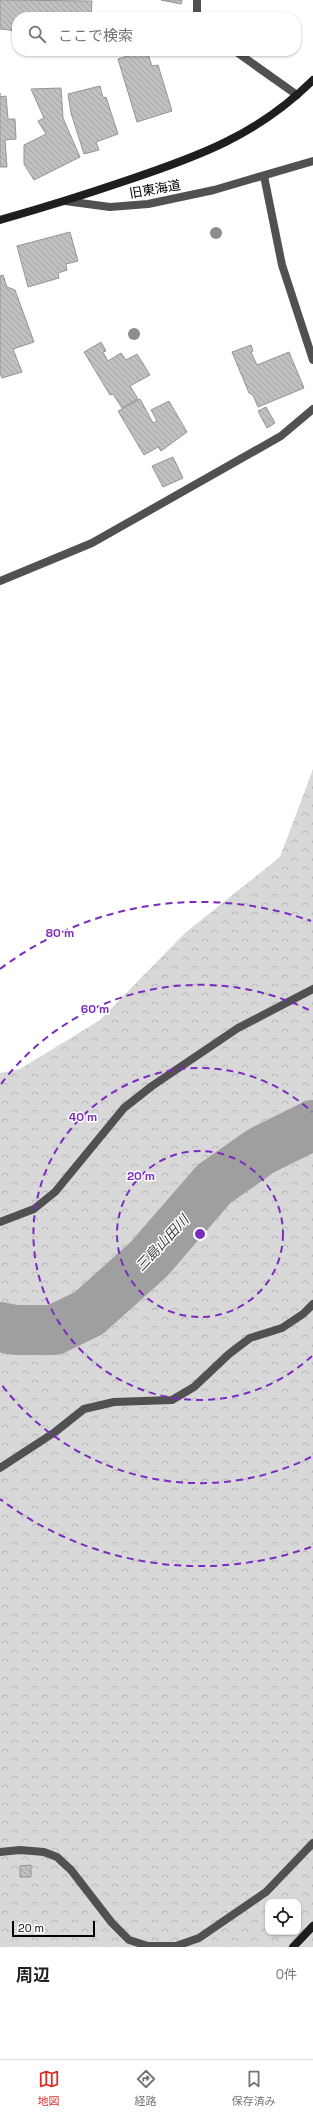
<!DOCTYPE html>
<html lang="ja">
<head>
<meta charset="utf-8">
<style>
	body { margin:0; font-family:"Space Grotesk","Noto Sans JP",sans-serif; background:#f6f6f6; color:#202124 }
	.controls { position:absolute; right:12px; bottom:12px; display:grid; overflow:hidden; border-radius:8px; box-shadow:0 1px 3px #0004 }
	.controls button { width:36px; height:36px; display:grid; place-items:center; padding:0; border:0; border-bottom:1px solid #e0e0e0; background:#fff; color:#202124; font:20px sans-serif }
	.scale { position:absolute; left:12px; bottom:10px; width:83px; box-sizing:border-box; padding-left:4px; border:2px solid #000; border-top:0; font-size:11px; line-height:14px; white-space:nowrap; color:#000; -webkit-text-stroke:3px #fff; paint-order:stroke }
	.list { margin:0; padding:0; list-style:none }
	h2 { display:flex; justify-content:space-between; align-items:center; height:52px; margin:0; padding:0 16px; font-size:17px }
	h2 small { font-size:13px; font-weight:400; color:#757577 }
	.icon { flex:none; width:22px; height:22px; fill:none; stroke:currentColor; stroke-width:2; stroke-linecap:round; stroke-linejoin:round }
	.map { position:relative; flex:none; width:313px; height:1947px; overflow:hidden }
	.search { position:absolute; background:#fff; box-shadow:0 1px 3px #0004; left:12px; right:12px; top:12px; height:44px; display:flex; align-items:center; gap:10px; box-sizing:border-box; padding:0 14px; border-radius:16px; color:#757577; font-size:15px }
	.sheet { height:112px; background:#fff }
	nav { display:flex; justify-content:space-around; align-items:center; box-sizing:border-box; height:56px; border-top:1px solid #e0e0e0; background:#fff; font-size:11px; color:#757577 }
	nav a { display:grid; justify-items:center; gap:2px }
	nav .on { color:#d93025 }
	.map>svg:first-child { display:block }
</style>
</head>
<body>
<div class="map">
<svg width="313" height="1947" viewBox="0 0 313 1947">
	<defs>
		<pattern id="forest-crowns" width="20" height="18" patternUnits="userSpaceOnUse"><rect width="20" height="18" fill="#d8d8d8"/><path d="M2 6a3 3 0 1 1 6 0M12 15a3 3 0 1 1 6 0" fill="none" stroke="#b8b8b8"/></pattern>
		<pattern id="building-back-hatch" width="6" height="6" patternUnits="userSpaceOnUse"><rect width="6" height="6" fill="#c0c0c0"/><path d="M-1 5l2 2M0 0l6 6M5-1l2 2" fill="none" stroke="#a3a3a3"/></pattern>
	</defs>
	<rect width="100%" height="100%" fill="#fff"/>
	<path fill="url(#forest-crowns)" fill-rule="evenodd" d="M313 769V1947H0V1073L20 1069 100 1020 185 933 280 857ZM268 1902H298V1932H268Z"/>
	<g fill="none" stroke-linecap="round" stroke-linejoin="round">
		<polyline stroke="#9f9f9f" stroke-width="50" points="0,1327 15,1330 54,1330 89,1313 149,1259 214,1184 261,1151 313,1125"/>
	</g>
	<g fill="url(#building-back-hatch)" stroke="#959595">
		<polygon points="0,0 92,1 91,17 17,17 17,31 0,29"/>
		<polygon points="161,0 182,0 181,4"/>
		<polygon points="144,51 147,51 152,66 158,65 172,111 137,122 118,59"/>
		<polygon points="100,86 103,98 106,97 118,134 96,142 99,150 84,154 71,113 68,94"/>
		<polygon points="61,88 63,118 80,157 34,180 24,164 24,145 46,134 38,121 44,118 31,89"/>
		<polygon points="0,93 0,97 6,96 8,119 15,119 16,139 5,140 7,167 0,167"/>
		<polygon points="70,232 78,261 66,264 67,270 58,273 59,278 28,287 17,246"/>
		<polygon points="3,275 7,287 15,290 34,342 13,349 22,372 2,378 0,373 0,276"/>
		<polygon points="101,342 106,351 103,352 108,361 121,353 126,360 137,354 150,375 130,386 138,399 122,408 113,394 110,395 84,352"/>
		<polygon points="251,345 253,351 251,352 257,365 289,352 304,388 258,407 253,395 249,393 232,352"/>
		<polygon points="140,399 153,423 157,421 151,410 169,401 187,432 161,451 158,447 144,455 118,411"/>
		<polygon points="266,407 275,423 267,428 258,411"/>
		<polygon points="173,457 183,478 163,487 152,466"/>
		<polygon points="31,1865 31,1877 20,1877 20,1866"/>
	</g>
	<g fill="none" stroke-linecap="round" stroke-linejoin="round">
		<g stroke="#515151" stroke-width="8">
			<polyline points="197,17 197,0"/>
			<polyline points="235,51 297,95"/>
		</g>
		<g stroke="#515151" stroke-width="8">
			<polyline points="264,176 282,265 313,360"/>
			<polyline points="65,201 110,207 148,204 214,190 313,161"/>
			<polyline points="0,581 92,543 281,436 313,409"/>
			<polyline points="0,1222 34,1209 55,1192 124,1108 152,1086 238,1028 313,989"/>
			<polyline points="0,1468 55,1432 84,1409 114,1402 172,1400 194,1387 229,1354 250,1338 282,1328 303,1314 313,1304"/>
			<polyline points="0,1852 20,1850 44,1852 57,1857 71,1870 112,1923 129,1940 148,1946 176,1946 199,1938 266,1892 313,1843"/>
		</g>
		<g stroke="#1e1e1e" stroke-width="8">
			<path d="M0 220C42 208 84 195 125 181 197 157 258 135 313 80"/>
			<polyline points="293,1947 313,1926"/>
		</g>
	</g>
	<g fill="#8d8d8d">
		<circle cx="216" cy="233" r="6"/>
		<circle cx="134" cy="334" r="6"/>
	</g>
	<g fill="none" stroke="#7b2cbf" stroke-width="2" stroke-dasharray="7 5">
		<circle cx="200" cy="1234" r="83"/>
		<path d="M312 1356A166 166 0 1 1 312 1112"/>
		<path d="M311 1457A249 249 0 0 1 1 1384M1 1084A249 249 0 0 1 311 1011"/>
		<path d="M311 1547A332 332 0 0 1 0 1499M0 969A332 332 0 0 1 311 921"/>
	</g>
	<g text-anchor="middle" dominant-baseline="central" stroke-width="3" stroke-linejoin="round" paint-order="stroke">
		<g font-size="13" fill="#000" stroke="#fff">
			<text transform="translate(155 189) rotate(-10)">旧東海道</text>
		</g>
		<g font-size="14" font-style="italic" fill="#404040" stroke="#fff">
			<text transform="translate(162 1243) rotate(-47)">三島山田川</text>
		</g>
	</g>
	<circle cx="200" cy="1234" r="6" fill="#7b2cbf" stroke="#fff" stroke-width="2"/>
	<g font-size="12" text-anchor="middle" font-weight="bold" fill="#7b2cbf" stroke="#fff" stroke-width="3" stroke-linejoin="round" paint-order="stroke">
		<text x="60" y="937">80 m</text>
		<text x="95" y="1013">60 m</text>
		<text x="83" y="1121">40 m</text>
		<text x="141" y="1180">20 m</text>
	</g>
</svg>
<div class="controls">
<button><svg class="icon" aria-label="locate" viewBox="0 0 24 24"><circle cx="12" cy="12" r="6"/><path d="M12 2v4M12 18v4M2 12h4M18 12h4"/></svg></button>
</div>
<div class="scale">20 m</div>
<div class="search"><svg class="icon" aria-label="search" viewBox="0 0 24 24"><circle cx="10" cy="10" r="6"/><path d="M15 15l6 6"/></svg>ここで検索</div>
</div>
<section class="sheet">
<h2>周辺<small>0件</small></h2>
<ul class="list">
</ul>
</section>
<nav>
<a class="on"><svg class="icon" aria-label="map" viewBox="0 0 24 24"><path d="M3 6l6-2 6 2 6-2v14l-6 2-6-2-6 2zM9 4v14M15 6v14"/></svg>地図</a>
<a><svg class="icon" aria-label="directions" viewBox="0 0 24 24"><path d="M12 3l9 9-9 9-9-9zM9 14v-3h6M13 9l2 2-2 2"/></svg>経路</a>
<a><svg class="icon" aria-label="saved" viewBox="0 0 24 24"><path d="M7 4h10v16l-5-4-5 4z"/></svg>保存済み</a>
</nav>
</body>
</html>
